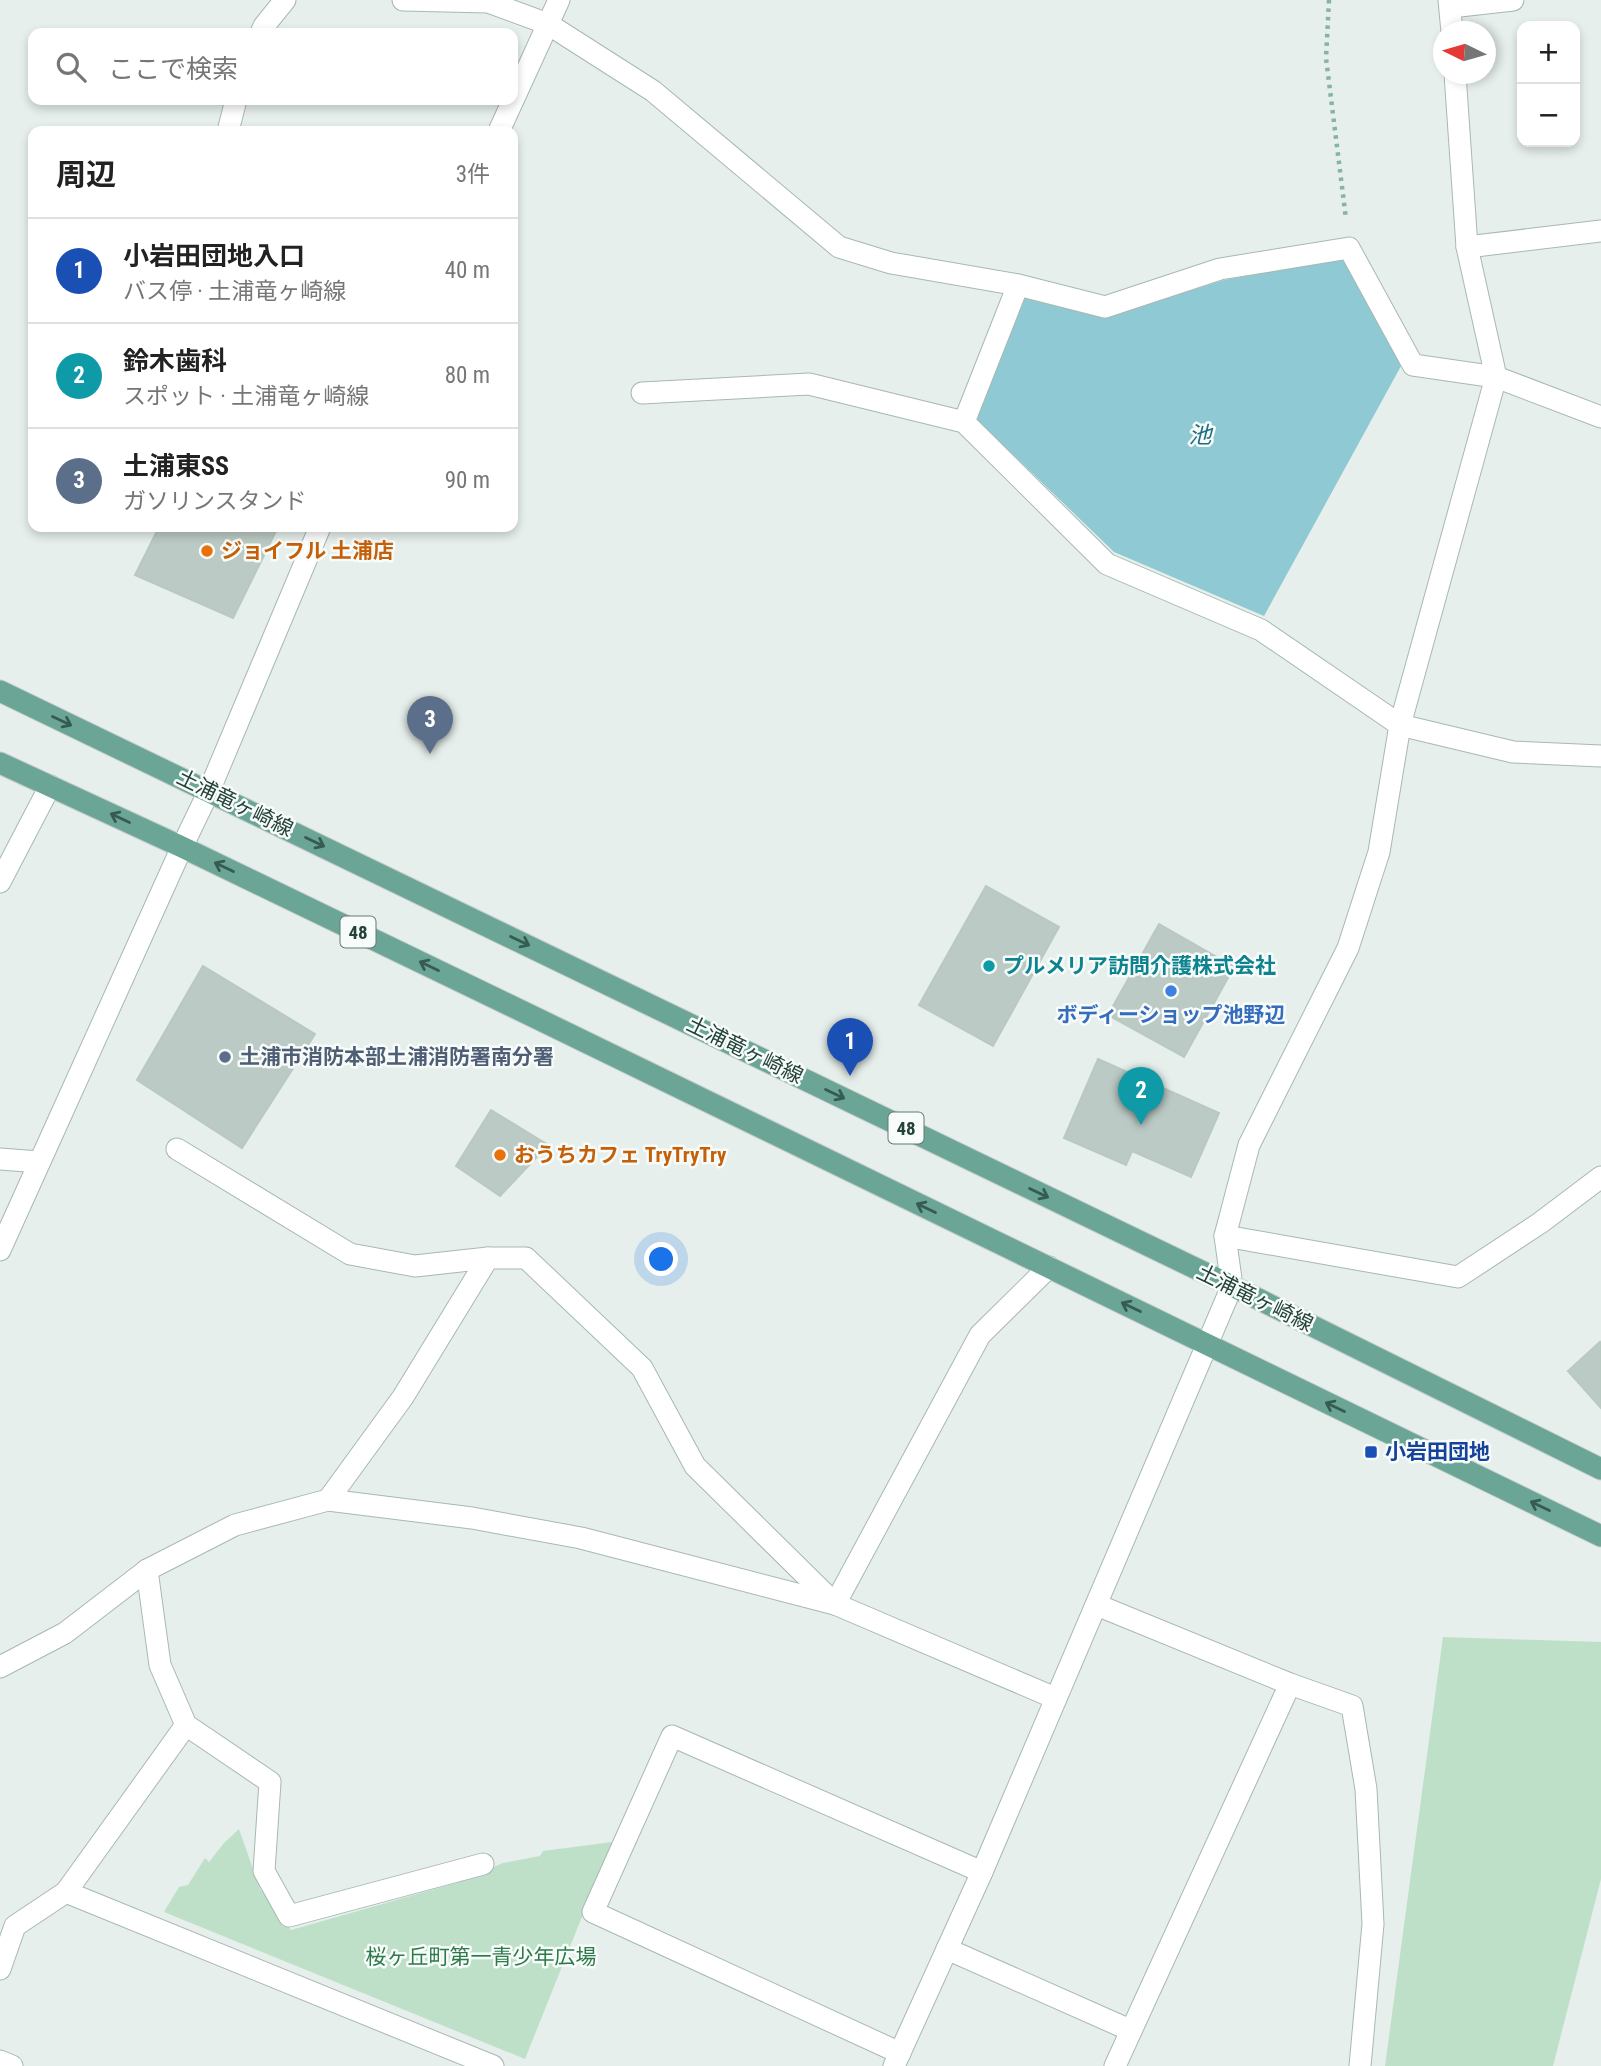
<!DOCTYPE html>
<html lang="ja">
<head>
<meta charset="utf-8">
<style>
	body { margin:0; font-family:"Roboto Condensed","Noto Sans JP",sans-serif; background:#f6f6f6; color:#222 }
	.controls { position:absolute; right:21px; top:21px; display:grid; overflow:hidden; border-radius:14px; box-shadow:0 4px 10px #0003 }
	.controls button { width:63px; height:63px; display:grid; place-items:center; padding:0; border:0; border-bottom:2px solid #e0e0e0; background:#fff; color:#222; font:35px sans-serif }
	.compass { position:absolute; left:1433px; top:21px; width:63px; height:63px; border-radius:50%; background:#fff; box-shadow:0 4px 10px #0003; rotate:275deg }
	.you { position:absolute; left:662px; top:1260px; width:24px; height:24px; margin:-18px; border:5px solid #fff; border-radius:50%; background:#1a73e8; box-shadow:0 0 0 10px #1a73e833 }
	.badge { display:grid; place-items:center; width:46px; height:46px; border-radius:50%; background:#2563eb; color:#fff; font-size:23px; font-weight:700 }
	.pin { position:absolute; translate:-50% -58px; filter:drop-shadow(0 2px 4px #0008) }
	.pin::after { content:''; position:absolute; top:37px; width:24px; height:21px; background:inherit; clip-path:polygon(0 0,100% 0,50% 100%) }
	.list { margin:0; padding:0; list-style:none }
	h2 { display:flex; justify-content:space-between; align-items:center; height:91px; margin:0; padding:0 28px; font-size:30px }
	h2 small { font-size:23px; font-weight:400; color:#767676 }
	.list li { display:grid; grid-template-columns:46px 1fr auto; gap:21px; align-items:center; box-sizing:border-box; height:105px; padding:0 28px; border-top:2px solid #e0e0e0 }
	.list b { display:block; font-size:26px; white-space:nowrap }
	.list p { margin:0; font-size:23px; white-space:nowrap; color:#767676 }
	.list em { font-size:23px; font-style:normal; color:#767676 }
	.icon { flex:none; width:38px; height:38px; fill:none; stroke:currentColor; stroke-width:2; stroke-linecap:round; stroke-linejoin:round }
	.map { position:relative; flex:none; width:1601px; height:2066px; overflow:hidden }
	.search { position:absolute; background:#fff; box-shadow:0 4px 10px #0003; left:28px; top:28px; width:490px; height:77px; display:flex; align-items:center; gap:18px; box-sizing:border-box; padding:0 24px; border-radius:14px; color:#767676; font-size:26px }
	.panel { position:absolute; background:#fff; box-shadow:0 4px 10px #0003; left:28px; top:126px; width:490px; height:406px; border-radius:14px }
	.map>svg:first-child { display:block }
</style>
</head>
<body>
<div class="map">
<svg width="1601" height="2066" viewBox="0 0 1601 2066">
	<rect width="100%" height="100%" fill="#e6efeb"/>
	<g fill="#bfe0c8">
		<polygon points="1443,1637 1601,1642 1601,1879 1553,2066 1385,2066"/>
		<polygon points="239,1829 260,1889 291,1930 456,1883 503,1863 540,1856 543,1851 612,1842 525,2059 164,1912 179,1887 188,1885 205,1858 209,1862 224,1843"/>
	</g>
	<polygon fill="#8ec9d4" points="1346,258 1401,366 1264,616 1114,552 976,419 1025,298 1104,318 1224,280"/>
	<g fill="#bbcac4" stroke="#b8c9c2" stroke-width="2">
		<polygon points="159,527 278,527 233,618 135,575"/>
		<polygon points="986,886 1059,927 993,1046 919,1005"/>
		<polygon points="1159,924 1234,967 1184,1057 1108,1015"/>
		<polygon points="203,966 315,1034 242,1148 137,1080"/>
		<polygon points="1098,1059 1219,1113 1191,1177 1132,1151 1126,1165 1064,1138"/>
		<polygon points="491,1110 548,1145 500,1196 456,1166"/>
		<polygon points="1600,1342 1601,1344 1601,1408 1568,1371"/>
	</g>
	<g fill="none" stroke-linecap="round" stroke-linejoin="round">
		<g stroke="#a8b8b2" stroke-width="23">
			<g id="minor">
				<polyline points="403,0 488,2 548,24 653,91 839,247 891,263 1018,285 1105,307 1220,269 1349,248 1413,365 1496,377 1601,417"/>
				<polyline points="1449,0 1452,32"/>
				<polyline points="1451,7 1513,0"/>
				<polyline points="261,33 264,26 285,0"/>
				<polyline points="228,131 236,100"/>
				<polyline points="499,131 559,0"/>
				<polyline points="1467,247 1601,231"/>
				<polyline points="642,393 809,384 964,422 1107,564 1261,630 1400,725 1513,752 1601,756"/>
				<polyline points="964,422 1018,285"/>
				<polyline points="0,882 50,786"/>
				<polyline points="177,1149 350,1254 415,1266 488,1258 526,1258 642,1368 695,1466 835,1604 1055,1698"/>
				<polyline points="0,1159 39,1162"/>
				<polyline points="1225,1236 1458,1277 1540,1223 1601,1177"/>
				<polyline points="0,1250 182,847 209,791 320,527"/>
				<polyline points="328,1500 403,1397 488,1258"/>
				<polyline points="147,1570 160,1665 186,1725 270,1782 264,1871 289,1916 483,1864"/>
				<polyline points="1097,1605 1290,1684"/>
				<polyline points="0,1667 65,1633 147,1570 235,1525 328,1500 472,1518 581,1538 835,1604 980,1335 1049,1267"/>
				<polyline points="66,1892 186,1725"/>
				<polyline points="947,1949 1130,2030"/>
				<polyline points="0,1969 15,1926 66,1892 493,2066"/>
				<polyline points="900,2053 593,1912 672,1736 982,1872"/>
				<polyline points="0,2061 12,2066"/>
				<polyline points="894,2066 982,1872 1232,1286 1225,1236 1249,1145 1348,948 1379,852 1400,725 1496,377 1467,247 1455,74"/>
				<polyline points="1115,2066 1290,1684 1352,1706 1366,1789 1373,1924 1360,2066"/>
			</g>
		</g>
		<g stroke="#c2cac8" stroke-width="23">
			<g id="major">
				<polyline points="0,691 1232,1286 1601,1469"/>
				<polyline points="0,763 182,847 534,1017 1601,1536"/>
			</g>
		</g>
		<polyline stroke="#86b3a5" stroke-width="4.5" stroke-dasharray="3.5 5" stroke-linecap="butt" points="1329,0 1326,58 1346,219"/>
		<use href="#minor" stroke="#fff" stroke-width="21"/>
		<use href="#major" stroke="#6aa596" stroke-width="21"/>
	</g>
	<defs><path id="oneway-shaft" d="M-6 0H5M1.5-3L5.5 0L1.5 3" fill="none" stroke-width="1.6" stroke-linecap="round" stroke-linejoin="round" transform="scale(1.75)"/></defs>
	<g stroke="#365b51">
		<use href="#oneway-shaft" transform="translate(62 721) rotate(25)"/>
		<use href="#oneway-shaft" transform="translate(120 818) rotate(-155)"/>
		<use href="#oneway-shaft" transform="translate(315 842) rotate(26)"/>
		<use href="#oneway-shaft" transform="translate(224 867) rotate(-154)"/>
		<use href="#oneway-shaft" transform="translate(520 941) rotate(26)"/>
		<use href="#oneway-shaft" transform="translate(429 966) rotate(-154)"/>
		<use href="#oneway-shaft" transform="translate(835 1094) rotate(26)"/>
		<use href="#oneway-shaft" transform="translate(1039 1193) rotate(26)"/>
		<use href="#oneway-shaft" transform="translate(926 1208) rotate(-154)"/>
		<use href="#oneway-shaft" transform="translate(1131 1307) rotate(-154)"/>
		<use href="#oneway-shaft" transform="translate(1335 1407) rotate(-154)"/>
		<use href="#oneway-shaft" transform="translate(1540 1506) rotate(-154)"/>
	</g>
	<g fill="#e8710a" stroke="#f7fbf9" stroke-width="2.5">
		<circle cx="207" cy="551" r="7"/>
		<circle cx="500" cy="1155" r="7"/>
	</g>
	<circle fill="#0f9aa8" stroke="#f7fbf9" stroke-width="2.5" cx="989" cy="966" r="7"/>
	<circle fill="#3f7fe0" stroke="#f7fbf9" stroke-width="2.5" cx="1171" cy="991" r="7"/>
	<circle fill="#5c6f8a" stroke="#f7fbf9" stroke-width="2.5" cx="225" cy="1057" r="7"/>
	<rect fill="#1a4fb4" stroke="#f7fbf9" stroke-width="2.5" x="1364" y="1445" width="14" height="14" rx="3.5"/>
	<g text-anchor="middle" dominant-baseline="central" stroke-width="5" stroke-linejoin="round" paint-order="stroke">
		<g fill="#f7fbf9" stroke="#637a73" stroke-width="2">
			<rect x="340.5" y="916.5" width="35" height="31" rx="5"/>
			<rect x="888.5" y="1112.5" width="35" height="31" rx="5"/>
		</g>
		<g font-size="19" font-weight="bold" fill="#24423a">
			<text x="358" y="932">48</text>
			<text x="906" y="1128">48</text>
		</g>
		<g font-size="21" font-weight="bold" fill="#c56008" stroke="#f7fbf9" text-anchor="start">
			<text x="221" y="551">ジョイフル 土浦店</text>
			<text x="514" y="1155">おうちカフェ TryTryTry</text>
		</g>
		<g font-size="21" fill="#24423a" stroke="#f7fbf9">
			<text transform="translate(235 803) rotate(26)">土浦竜ヶ崎線</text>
			<text transform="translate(745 1050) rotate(26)">土浦竜ヶ崎線</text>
			<text transform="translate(1255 1298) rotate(26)">土浦竜ヶ崎線</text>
		</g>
		<g font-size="21" font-weight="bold" fill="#0d838f" stroke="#f7fbf9" text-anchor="start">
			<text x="1003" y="966">プルメリア訪問介護株式会社</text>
		</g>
		<g font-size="21" font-weight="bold" fill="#366cbe" stroke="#f7fbf9">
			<text x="1171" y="1015">ボディーショップ池野辺</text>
		</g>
		<g font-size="21" font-weight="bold" fill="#4e5e75" stroke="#f7fbf9" text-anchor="start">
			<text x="239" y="1057">土浦市消防本部土浦消防署南分署</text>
		</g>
		<g font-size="21" font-weight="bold" fill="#164399" stroke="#f7fbf9" text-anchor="start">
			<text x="1385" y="1452">小岩田団地</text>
		</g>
		<g font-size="21" fill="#2d7a4b" stroke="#f7fbf9">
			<text x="481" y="1957">桜ヶ丘町第一青少年広場</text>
		</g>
		<g font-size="23" font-style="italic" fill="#1c6f80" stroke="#f7fbf9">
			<text x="1200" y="435">池</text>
		</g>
	</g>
</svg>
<div class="controls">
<button>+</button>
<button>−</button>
</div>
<svg class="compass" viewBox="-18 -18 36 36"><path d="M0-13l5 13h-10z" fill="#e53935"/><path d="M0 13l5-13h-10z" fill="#767676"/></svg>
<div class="you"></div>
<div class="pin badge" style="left:850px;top:1076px;background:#1a4fb4">1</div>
<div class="pin badge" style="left:1141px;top:1125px;background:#0f9aa8">2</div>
<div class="pin badge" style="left:430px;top:754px;background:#5c6f8a">3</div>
<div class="search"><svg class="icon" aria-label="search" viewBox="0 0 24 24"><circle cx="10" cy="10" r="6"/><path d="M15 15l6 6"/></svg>ここで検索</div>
<section class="panel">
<h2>周辺<small>3件</small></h2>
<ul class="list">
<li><span class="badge" style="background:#1a4fb4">1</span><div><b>小岩田団地入口</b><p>バス停 · 土浦竜ヶ崎線</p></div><em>40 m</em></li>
<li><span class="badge" style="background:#0f9aa8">2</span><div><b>鈴木歯科</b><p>スポット · 土浦竜ヶ崎線</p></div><em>80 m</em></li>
<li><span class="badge" style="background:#5c6f8a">3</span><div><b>土浦東SS</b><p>ガソリンスタンド</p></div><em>90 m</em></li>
</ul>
</section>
</div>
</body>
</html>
